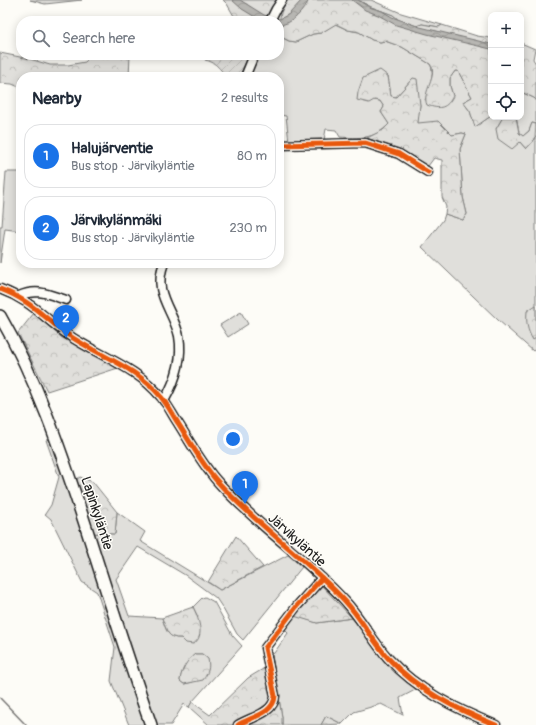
<!DOCTYPE html>
<html lang="en">
<head>
<meta charset="utf-8">
<style>
	body { margin:0; font-family:Pangolin,sans-serif; background:#f2f2f3; color:#1f2937 }
	.controls { position:absolute; right:12px; top:12px; display:grid; overflow:hidden; border-radius:8px; box-shadow:0 2px 10px #0003 }
	.controls button { width:36px; height:36px; display:grid; place-items:center; padding:0; border:0; border-bottom:1px solid #e0e1e3; background:#fff; color:#1f2937; font:20px sans-serif }
	.you { position:absolute; left:233px; top:439px; width:14px; height:14px; margin:-10px; border:3px solid #fff; border-radius:50%; background:#1a73e8; box-shadow:0 0 0 6px #1a73e833 }
	.badge { display:grid; place-items:center; width:26px; height:26px; border-radius:50%; background:#1a73e8; color:#fff; font-size:13px; font-weight:700 }
	.pin { position:absolute; translate:-50% -33px; filter:drop-shadow(0 1px 2px #0008) }
	.pin::after { content:''; position:absolute; top:21px; width:14px; height:12px; background:inherit; clip-path:polygon(0 0,100% 0,50% 100%) }
	.list { margin:0; padding:0; list-style:none }
	h2 { display:flex; justify-content:space-between; align-items:center; height:52px; margin:0; padding:0 16px; font-size:17px }
	h2 small { font-size:13px; font-weight:400; color:#747a83 }
	.list li { display:grid; grid-template-columns:26px 1fr auto; gap:12px; align-items:center; box-sizing:border-box; height:64px; margin:0 8px 8px; padding:0 8px; border:1px solid #e0e1e3; border-radius:16px }
	.list b { display:block; font-size:15px; white-space:nowrap }
	.list p { margin:0; font-size:13px; white-space:nowrap; color:#747a83 }
	.list em { font-size:13px; font-style:normal; color:#747a83 }
	.icon { flex:none; width:22px; height:22px; fill:none; stroke:currentColor; stroke-width:2; stroke-linecap:round; stroke-linejoin:round }
	.map { position:relative; flex:none; width:536px; height:725px; overflow:hidden }
	.search { position:absolute; background:#fff; box-shadow:0 2px 10px #0003; left:16px; top:16px; width:268px; height:44px; display:flex; align-items:center; gap:10px; box-sizing:border-box; padding:0 14px; border-radius:16px; color:#747a83; font-size:15px }
	.panel { position:absolute; background:#fff; box-shadow:0 2px 10px #0003; left:16px; top:72px; width:268px; height:196px; border-radius:16px }
	.map>svg:first-child { display:block }
</style>
</head>
<body>
<div class="map">
<svg width="536" height="725" viewBox="0 0 536 725">
	<defs>
		<pattern id="forest-crowns" width="20" height="18" patternUnits="userSpaceOnUse"><rect width="20" height="18" fill="#e0dfdb"/><path d="M2 6a3 3 0 1 1 6 0M12 15a3 3 0 1 1 6 0" fill="none" stroke="#c0bfbb"/></pattern>
		<pattern id="garden-furrows" width="10" height="10" patternUnits="userSpaceOnUse"><rect width="10" height="10" fill="#e0dfdb"/><path d="M-1 1l2-2M0 10L10 0M9 11l2-2" fill="none" stroke="#c0bfbb"/></pattern>
		<pattern id="water-waves" width="16" height="10" patternUnits="userSpaceOnUse"><rect width="16" height="10" fill="#b7b6b2"/><path d="M0 5q4-4 8 0t8 0" fill="none" stroke="#9d9c98"/></pattern>
	</defs>
	<rect width="100%" height="100%" fill="#fdfcf7"/>
	<filter id="ink" filterUnits="userSpaceOnUse"><feTurbulence type="fractalNoise" baseFrequency=".025" numOctaves="2"/><feDisplacementMap in="SourceGraphic" scale="8" xChannelSelector="R" yChannelSelector="G"/><feConvolveMatrix kernelMatrix="1 2 1 2 8 2 1 2 1" color-interpolation-filters="sRGB"/></filter>
	<g filter="url(#ink)">
		<g fill="#e0dfdb" stroke="#7e7e7c" fill-rule="evenodd">
			<polygon points="358,0 371,0 401,13 442,25 439,27 422,24 417,26 400,21 393,15 371,7"/>
			<path d="M335 24 348 30 359 32 372 40 380 42 385 41 402 47 430 64C436 73 428 91 425 100L453 96 450 86V78L455 71H458L472 97 463 102 470 111 475 127 491 116 503 117 496 129 520 142 526 149 535 139 536 136V349L533 351 498 320 422 247 443 220 445 214 463 220 467 214 463 197 460 149 466 134 462 133 452 135 417 123 420 105 413 78 396 97 391 96 388 76 374 100 380 101 384 107 381 112 389 124C374 140 359 138 340 137L336 130 326 129 324 140 289 142 286 116 279 115V77H248L259 55H279V36L289 41 296 42 313 34 321 33Z"/>
			<polygon points="521,92 534,98 536,100 536,124 532,123 529,131 523,136 519,133 516,117 521,117"/>
			<polygon points="6,172 21,172 21,231 5,229 0,263 0,226 2,226"/>
			<polygon points="241,312 248,324 228,337 220,325"/>
			<polygon points="51,439 146,725 129,725 111,681 115,647 97,592 82,582 51,519 45,514 51,505 59,477 46,440"/>
			<path d="M117 512 145 532 140 541 220 590 288 555 302 567 243 640 237 634 222 607 216 598 185 575 138 547 116 579 129 616 162 618C166 629 167 639 181 638L184 640 198 617 193 607 202 598 205 597 214 602 232 635 242 646 192 702 189 707 184 704 171 725H157L92 533 115 534ZM195 654H202L208 659 193 682 184 684 180 681C181 670 188 662 195 654Z"/>
			<polygon points="294,615 317,623 352,618 386,662 417,689 400,698 403,715 381,704 354,712 342,724 326,716 321,725 282,725 282,717 272,656 288,633 283,628"/>
		</g>
		<g fill="url(#forest-crowns)" stroke="#7e7e7c">
			<polygon points="30,0 82,0 45,4"/>
			<path d="M223 0H279L264 21C253 21 245 16 234 16L227 4Z"/>
			<path d="M288 0H358L371 7 393 15 400 21 416 26 422 24 439 27 442 25 477 36 491 38V116L475 127 470 111 463 102 472 97 458 71H455L450 78V86L453 96C447 108 440 110 427 105 421 92 439 76 430 64L402 47 385 41 380 42 372 40 359 32 348 30 336 24 321 33 313 34 296 42 289 41 279 36C279 22 279 11 288 0Z"/>
			<polygon points="521,43 535,49 533,59 536,64 536,100 534,98 521,92"/>
			<polygon points="0,53 30,59 50,65 68,65 85,62 92,55 130,55 129,77 21,77 21,88 12,84 0,83"/>
			<polygon points="380,70 388,76 391,96 396,97 413,78 417,79 420,105 418,123 438,121 452,135 462,133 466,134 460,149 463,197 467,214 463,220 445,214 446,207 442,197 442,160 434,158 428,166 400,150 367,138 383,130 389,124 381,112 384,107 380,101 374,100 369,103 357,100 358,92 363,78"/>
			<polygon points="503,117 516,117 519,133 523,136 529,131 532,123 536,124 535,139 526,149 520,142 512,149 498,139 496,129"/>
			<path d="M536 305V338L533 340C527 330 526 322 527 311Z"/>
			<polygon points="34,313 61,337 118,368 47,391 18,333"/>
			<polygon points="80,477 93,482 117,512 115,534 92,533 76,484 77,479"/>
			<polygon points="236,536 263,567 220,590 208,582"/>
			<polygon points="322,586 352,618 317,623 294,616"/>
			<path d="M193 607C198 617 206 637 193 644L186 643 181 638C167 639 167 630 162 618Z"/>
			<path d="M195 654H202L208 659C210 668 208 673 203 680L184 684 180 681C181 670 187 660 195 654Z"/>
			<polygon points="272,656 282,717 282,725 209,725 189,707 192,702 210,715 248,678 263,669"/>
			<polygon points="326,716 342,724 321,725"/>
		</g>
		<path fill="url(#garden-furrows)" stroke="#7e7e7c" d="M207 55H249L239 77C217 77 224 64 205 60Z"/>
		<g fill="url(#water-waves)" stroke="#797876">
			<path d="M232 0H240L264 15 280 19 289 14 302 0H309C303 11 293 24 279 25V21L260 20 242 9Z"/>
			<polygon points="352,0 358,0 369,7 382,11 392,17 420,27 491,44 491,49 427,34 396,25 378,15 365,10"/>
		</g>
		<g fill="none" stroke-linecap="round" stroke-linejoin="round">
			<polyline stroke="#797876" stroke-width="1.5" points="0,698 26,725"/>
			<g stroke="#1c1c1c" stroke-width="11">
				<g id="minor">
					<polyline points="270,21 276,9 282,0"/>
					<polyline points="245,77 254,55"/>
					<polyline points="279,145 365,143 399,154 428,172"/>
					<path d="M164 263C152 294 173 309 179 336 183 358 175 382 164 401"/>
					<path d="M0 289C30 300 42 316 67 334 98 356 136 366 161 397 168 405 172 414 178 423 190 442 202 464 217 481 256 525 306 558 345 601 361 618 372 640 388 658 417 690 456 709 496 725"/>
					<path d="M19 296C37 288 48 294 66 300"/>
					<path d="M238 725C250 717 274 714 275 696L265 648 297 606 322 578"/>
				</g>
			</g>
			<g stroke="#1c1c1c" stroke-width="14">
				<path id="major" d="M0 316C37 380 61 451 84 521 106 589 127 657 151 725"/>
			</g>
			<use href="#minor" stroke="#fdfcf7" stroke-width="8"/>
			<use href="#major" stroke="#fdfcf7" stroke-width="11"/>
			<g stroke="#fdfcf7" stroke-width="8">
				<g id="cycleway">
					<polyline points="279,145 365,143 399,154 428,172"/>
					<path d="M0 289C30 300 42 316 67 334 98 356 136 366 161 397 168 405 172 414 178 423 190 442 202 464 217 481 256 525 306 558 345 601 361 618 372 640 388 658 417 690 456 709 496 725"/>
					<path d="M238 725C250 717 274 714 275 696L265 648 297 606 322 578"/>
				</g>
			</g>
			<use href="#cycleway" stroke="#e8590c" stroke-width="5"/>
		</g>
	</g>
	<g text-anchor="middle" dominant-baseline="central" stroke-width="3" stroke-linejoin="round" paint-order="stroke">
		<g font-size="14" fill="#1c1c1c" stroke="#fdfcf7">
			<text transform="translate(97 513) rotate(72)">Lapinkyläntie</text>
			<text transform="translate(297 540) rotate(42)">Järvikyläntie</text>
		</g>
	</g>
</svg>
<div class="controls">
<button>+</button>
<button>−</button>
<button><svg class="icon" aria-label="locate" viewBox="0 0 24 24"><circle cx="12" cy="12" r="6"/><path d="M12 2v4M12 18v4M2 12h4M18 12h4"/></svg></button>
</div>
<div class="you"></div>
<div class="pin badge" style="left:245px;top:504px">1</div>
<div class="pin badge" style="left:66px;top:338px">2</div>
<div class="search"><svg class="icon" aria-label="search" viewBox="0 0 24 24"><circle cx="10" cy="10" r="6"/><path d="M15 15l6 6"/></svg>Search here</div>
<section class="panel">
<h2>Nearby<small>2 results</small></h2>
<ul class="list">
<li><span class="badge">1</span><div><b>Halujärventie</b><p>Bus stop · Järvikyläntie</p></div><em>80 m</em></li>
<li><span class="badge">2</span><div><b>Järvikylänmäki</b><p>Bus stop · Järvikyläntie</p></div><em>230 m</em></li>
</ul>
</section>
</div>
</body>
</html>
